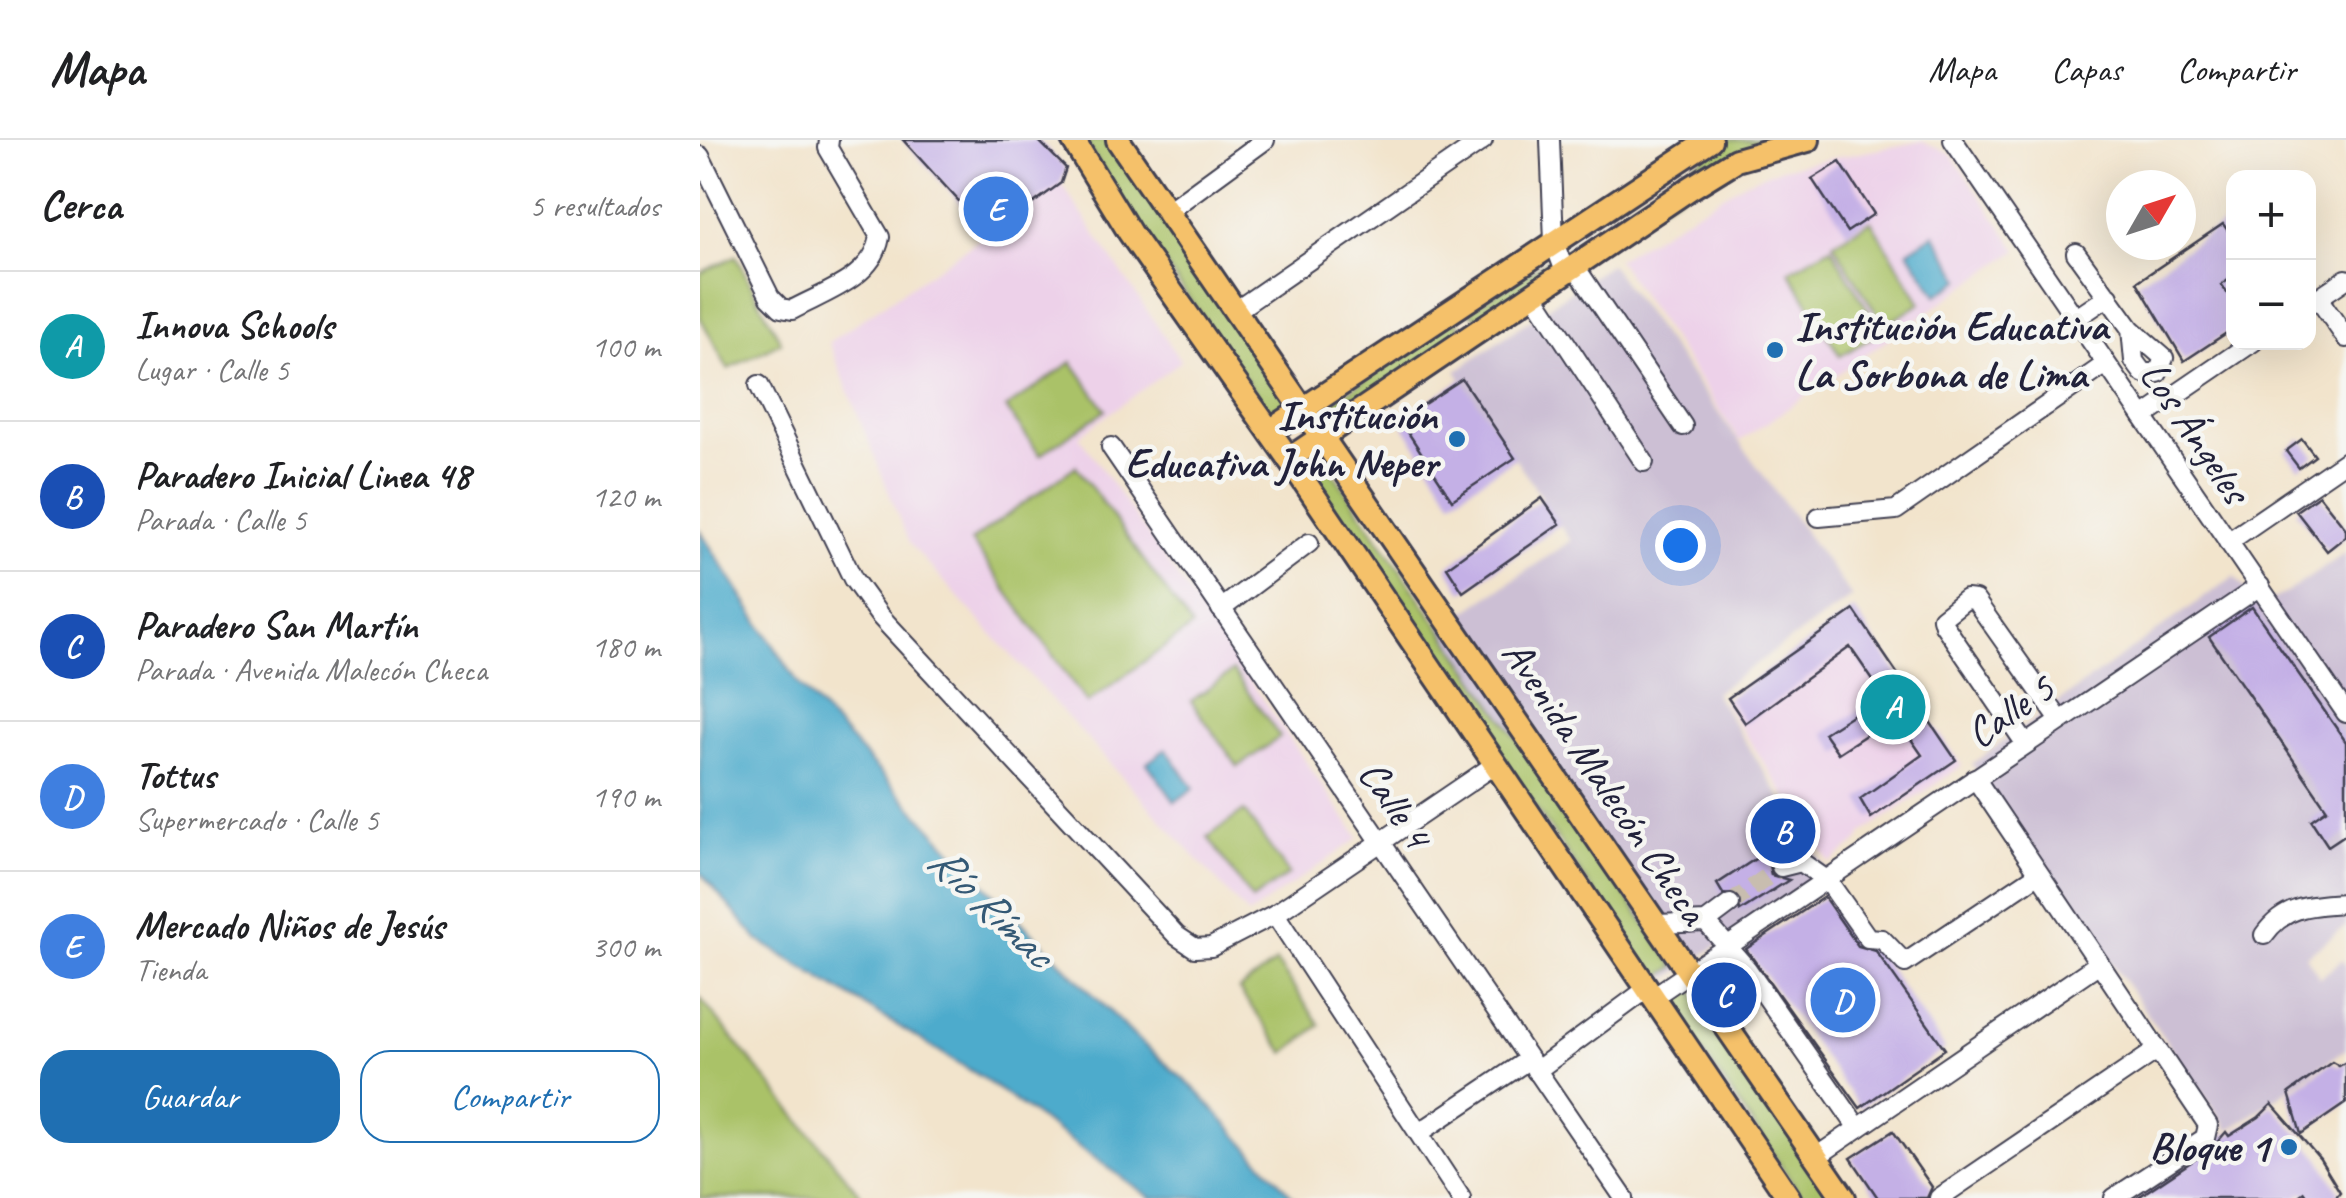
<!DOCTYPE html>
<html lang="es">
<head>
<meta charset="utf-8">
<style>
	body { margin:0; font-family:Caveat,sans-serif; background:#f6f6f6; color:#202124 }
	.controls { position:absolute; right:30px; top:30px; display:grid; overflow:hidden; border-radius:20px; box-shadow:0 10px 40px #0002 }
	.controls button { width:90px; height:90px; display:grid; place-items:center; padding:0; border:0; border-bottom:2px solid #e0e0e0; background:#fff; color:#202124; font:50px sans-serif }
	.compass { position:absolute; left:1406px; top:30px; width:90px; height:90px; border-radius:50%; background:#fff; box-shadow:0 10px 40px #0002; rotate:51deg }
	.you { position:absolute; left:980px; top:405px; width:35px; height:35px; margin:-25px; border:8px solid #fff; border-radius:50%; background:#1a73e8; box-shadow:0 0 0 15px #1a73e833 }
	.badge { display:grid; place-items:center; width:65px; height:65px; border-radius:50%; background:#1f6fb2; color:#fff; font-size:32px; font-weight:700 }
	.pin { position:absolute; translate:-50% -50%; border:5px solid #fff; box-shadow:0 2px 10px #0006 }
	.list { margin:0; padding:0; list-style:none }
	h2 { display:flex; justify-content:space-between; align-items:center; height:130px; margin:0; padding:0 40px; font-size:42px }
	h2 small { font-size:32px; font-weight:400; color:#757577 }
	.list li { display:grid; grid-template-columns:65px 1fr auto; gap:30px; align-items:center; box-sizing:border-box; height:150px; padding:0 40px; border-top:2px solid #e0e0e0 }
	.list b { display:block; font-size:38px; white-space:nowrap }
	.list p { margin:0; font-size:32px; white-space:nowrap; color:#757577 }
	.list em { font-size:32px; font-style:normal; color:#757577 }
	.actions { display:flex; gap:20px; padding:30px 40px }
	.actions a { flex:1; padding:22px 0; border:2px solid #1f6fb2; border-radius:30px; text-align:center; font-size:35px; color:#1f6fb2 }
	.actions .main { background:#1f6fb2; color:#fff }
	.map { position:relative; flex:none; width:1646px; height:1058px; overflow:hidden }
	header { display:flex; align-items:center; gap:60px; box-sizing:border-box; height:140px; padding:0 50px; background:#fff; border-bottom:2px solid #e0e0e0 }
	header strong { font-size:48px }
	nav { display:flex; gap:55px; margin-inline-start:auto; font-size:35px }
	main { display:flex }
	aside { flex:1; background:#fff }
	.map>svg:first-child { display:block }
</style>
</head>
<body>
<header>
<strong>Mapa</strong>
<nav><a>Mapa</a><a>Capas</a><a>Compartir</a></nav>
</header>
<main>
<aside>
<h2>Cerca<small>5 resultados</small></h2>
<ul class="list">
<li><span class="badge" style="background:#0f9aa8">A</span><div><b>Innova Schools</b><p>Lugar · Calle 5</p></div><em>100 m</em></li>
<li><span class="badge" style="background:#1a4fb4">B</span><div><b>Paradero Inicial Linea 48</b><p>Parada · Calle 5</p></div><em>120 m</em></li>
<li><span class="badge" style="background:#1a4fb4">C</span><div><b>Paradero San Martín</b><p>Parada · Avenida Malecón Checa</p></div><em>180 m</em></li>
<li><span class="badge" style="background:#3f7fe0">D</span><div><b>Tottus</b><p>Supermercado · Calle 5</p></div><em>190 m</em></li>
<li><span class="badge" style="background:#3f7fe0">E</span><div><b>Mercado Niños de Jesús</b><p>Tienda</p></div><em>300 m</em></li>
</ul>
<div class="actions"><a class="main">Guardar</a><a>Compartir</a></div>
</aside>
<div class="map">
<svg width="1646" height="1058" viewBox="0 0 1646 1058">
	<rect width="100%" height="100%" fill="#f6f6f2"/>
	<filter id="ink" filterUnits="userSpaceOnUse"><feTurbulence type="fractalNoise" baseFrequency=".01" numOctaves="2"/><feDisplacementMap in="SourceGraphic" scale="20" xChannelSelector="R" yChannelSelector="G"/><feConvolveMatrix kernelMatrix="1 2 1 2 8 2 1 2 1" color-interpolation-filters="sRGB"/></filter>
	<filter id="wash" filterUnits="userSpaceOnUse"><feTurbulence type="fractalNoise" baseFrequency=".0048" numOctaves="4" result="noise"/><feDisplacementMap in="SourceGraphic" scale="40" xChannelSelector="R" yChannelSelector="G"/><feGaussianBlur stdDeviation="2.25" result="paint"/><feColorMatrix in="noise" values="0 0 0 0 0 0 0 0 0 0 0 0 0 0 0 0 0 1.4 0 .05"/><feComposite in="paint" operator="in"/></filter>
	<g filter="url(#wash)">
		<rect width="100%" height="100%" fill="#f2e4cc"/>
		<g fill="#edd1e9">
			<polygon points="1222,1 1251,15 1318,110 1040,301 917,119 1047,41 1082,28"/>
			<polygon points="361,43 481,221 379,296 659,698 548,775 209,403 129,202"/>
			<polygon points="1154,470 1262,626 1163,693 1159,701 1130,723 1023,561"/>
		</g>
		<g fill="#ccbfd4">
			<polygon points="910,124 1152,457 1014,553 1129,733 968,838 729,496 871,401 756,231"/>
			<polygon points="1646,413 1646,786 1606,816 1620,838 1642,820 1646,826 1646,909 1529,991 1272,624 1534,436 1560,465 1586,453"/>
		</g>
		<g fill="#aac267" stroke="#667251" stroke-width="2.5">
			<polygon points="384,0 409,0 590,262 586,272 573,278 431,76"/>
			<polygon points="1030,0 1077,0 872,115 867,108"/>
			<polygon points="1171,81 1221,163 1184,186 1133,103"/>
			<polygon points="1131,107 1181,192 1140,216 1089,131"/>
			<polygon points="36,116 81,202 28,229 0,177 0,133"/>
			<polygon points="849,119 855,128 780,181 769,171"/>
			<polygon points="751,181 758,181 761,195 639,275 633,275 627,266"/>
			<polygon points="372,222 406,270 340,315 306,268"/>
			<polygon points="623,318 975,827 954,840 610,339 615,319"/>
			<polygon points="376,326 492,487 387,563 271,401"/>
			<polygon points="533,531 580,597 538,627 491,561"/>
			<polygon points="544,671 589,734 552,760 508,697"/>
			<polygon points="576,822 620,885 585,913 539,850"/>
			<polygon points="991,848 1136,1058 1103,1058 969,863"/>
			<polygon points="0,858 163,1058 0,1058"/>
		</g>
		<g fill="#4eabcc" stroke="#386684" stroke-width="2.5">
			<polygon points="1234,94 1262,139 1237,155 1208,111"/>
			<polygon points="0,391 100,546 273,733 435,897 496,950 594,1058 451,1058 278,935 58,800 0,732"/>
			<polygon points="466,609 494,648 475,662 447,623"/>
		</g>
		<g id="blocks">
			<g fill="#c4b0e6">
				<polygon points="203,0 338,0 366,28 361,43 290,95"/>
				<polygon points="1140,22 1174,74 1147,92 1112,39"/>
				<polygon points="1523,84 1534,99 1534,136 1521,145 1534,162 1534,188 1484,221 1437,142"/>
				<polygon points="762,239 815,318 752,360 700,280"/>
				<polygon points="1602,299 1615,316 1599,328 1586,311"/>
				<polygon points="1619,355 1646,389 1646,396 1627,411 1596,371"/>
				<polygon points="842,358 860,384 763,452 747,427"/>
				<polygon points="1552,467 1646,602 1646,694 1628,706 1611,680 1627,669 1509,497"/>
				<polygon points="1154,470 1256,620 1171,678 1160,659 1222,615 1195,576 1138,613 1124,593 1183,555 1150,507 1045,583 1028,558"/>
				<polygon points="1069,710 1074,717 1069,725 1071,735 1089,740 1040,771 1039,756 1023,754 1017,744"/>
				<polygon points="1124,757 1158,806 1176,811 1245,909 1160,968 1046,809"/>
				<polygon points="1632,922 1639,926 1646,922 1646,963 1601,994 1589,953"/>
				<polygon points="1572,964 1620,1019 1640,1052 1635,1058 1608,1058 1604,1052 1596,1058 1437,1058 1512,1008 1526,992 1529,996 1559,977"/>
				<polygon points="1193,991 1232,1047 1227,1058 1178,1058 1151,1018"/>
			</g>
		</g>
	</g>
	<g filter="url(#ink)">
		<use href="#blocks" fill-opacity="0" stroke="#413f51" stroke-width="2.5"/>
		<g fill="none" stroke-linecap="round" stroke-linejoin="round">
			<polyline stroke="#c8bdaf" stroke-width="18" stroke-dasharray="18 9" stroke-linecap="butt" points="1030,764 1081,727"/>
			<g stroke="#413f51" stroke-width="22">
				<g id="minor">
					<polyline points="850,0 854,102 865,132"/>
					<polyline points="1253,0 1646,573"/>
					<path d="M0 16 70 157 81 168 92 170C125 152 173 138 180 97L128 8 129 0"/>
					<polyline points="468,71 565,0"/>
					<polyline points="1376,113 1431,189 1464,218 1458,233 1443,233 1434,221 1431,189"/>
					<polyline points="874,125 983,286"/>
					<polyline points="833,153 944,322"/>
					<polyline points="1618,158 1646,198"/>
					<polyline points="1609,164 1646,139"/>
					<polyline points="537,170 783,0"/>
					<polyline points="1375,179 1409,156"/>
					<polyline points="59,245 153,439 179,475 477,796 495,808 511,807 575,774 793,626"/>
					<polyline points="1443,277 1553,202"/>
					<polyline points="411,307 924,1058"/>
					<polyline points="1119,377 1196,370 1406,224"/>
					<polyline points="1528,402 1646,321"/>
					<polyline points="521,469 609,403"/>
					<polyline points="1325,603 1244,485 1242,478 1266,459 1275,460 1359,579"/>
					<polyline points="1275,638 1508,985 1505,998 1414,1058"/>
					<polyline points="1081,727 1101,722 1128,741 1168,798 1182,799 1205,823 1338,734"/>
					<polyline points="575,774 761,1058"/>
					<polyline points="1006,782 1047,829 1158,988"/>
					<polyline points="958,784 1006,782 1030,764"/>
					<path d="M1564 795C1585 765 1613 765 1646 763"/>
					<polyline points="953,857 1560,446"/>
					<polyline points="836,931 947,849"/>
					<polyline points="719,993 828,920"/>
					<polyline points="1116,1017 1398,824"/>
					<polyline points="1239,1058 1457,910"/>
				</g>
			</g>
			<g stroke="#413f51" stroke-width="28">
				<g id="major">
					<polyline points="373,0 430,93 589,319 1089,1058"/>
					<polyline points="418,0 1144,1058"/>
					<polyline points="570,291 1010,0"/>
					<polyline points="589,319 989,49 1036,20 1108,0"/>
				</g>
			</g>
			<use href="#minor" stroke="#fff" stroke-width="18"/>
			<use href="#major" stroke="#f5c16b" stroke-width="22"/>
		</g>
	</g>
	<g fill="#1f6fb2" stroke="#f6f6f2" stroke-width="4">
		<circle cx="1075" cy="210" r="10"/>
		<circle cx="757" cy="299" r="10"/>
		<circle cx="1589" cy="1007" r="10"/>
	</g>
	<g text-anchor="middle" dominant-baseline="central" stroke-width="9" stroke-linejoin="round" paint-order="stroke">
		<g font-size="42" font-weight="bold" fill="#22223b" stroke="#f6f6f2" text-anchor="end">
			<text x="1095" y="186" text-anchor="start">Institución Educativa<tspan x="1095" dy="48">La Sorbona de Lima</tspan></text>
			<text x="737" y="275">Institución<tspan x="737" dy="48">Educativa John Neper</tspan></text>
			<text x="1569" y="1007">Bloque 1</text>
		</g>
		<g font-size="42" fill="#22223b" stroke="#f6f6f2">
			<text transform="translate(1495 292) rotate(56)">Los Ángeles</text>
			<text transform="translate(1310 571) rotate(-35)">Calle 5</text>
			<text transform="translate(905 642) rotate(56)">Avenida Malecón Checa</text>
			<text transform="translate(695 664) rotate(56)">Calle 4</text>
		</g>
		<g font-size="45" font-style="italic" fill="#345975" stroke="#f6f6f2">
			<text transform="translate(291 766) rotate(44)">Río Rímac</text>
		</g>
	</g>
</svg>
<div class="controls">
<button>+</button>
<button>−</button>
</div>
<svg class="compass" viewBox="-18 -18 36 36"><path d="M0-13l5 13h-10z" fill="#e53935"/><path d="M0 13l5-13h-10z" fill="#757577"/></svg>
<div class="you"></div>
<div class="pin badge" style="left:1193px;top:567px;background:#0f9aa8">A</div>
<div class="pin badge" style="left:1083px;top:691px;background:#1a4fb4">B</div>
<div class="pin badge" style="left:1024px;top:855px;background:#1a4fb4">C</div>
<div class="pin badge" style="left:1143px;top:860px;background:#3f7fe0">D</div>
<div class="pin badge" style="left:296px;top:69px;background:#3f7fe0">E</div>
</div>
</main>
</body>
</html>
